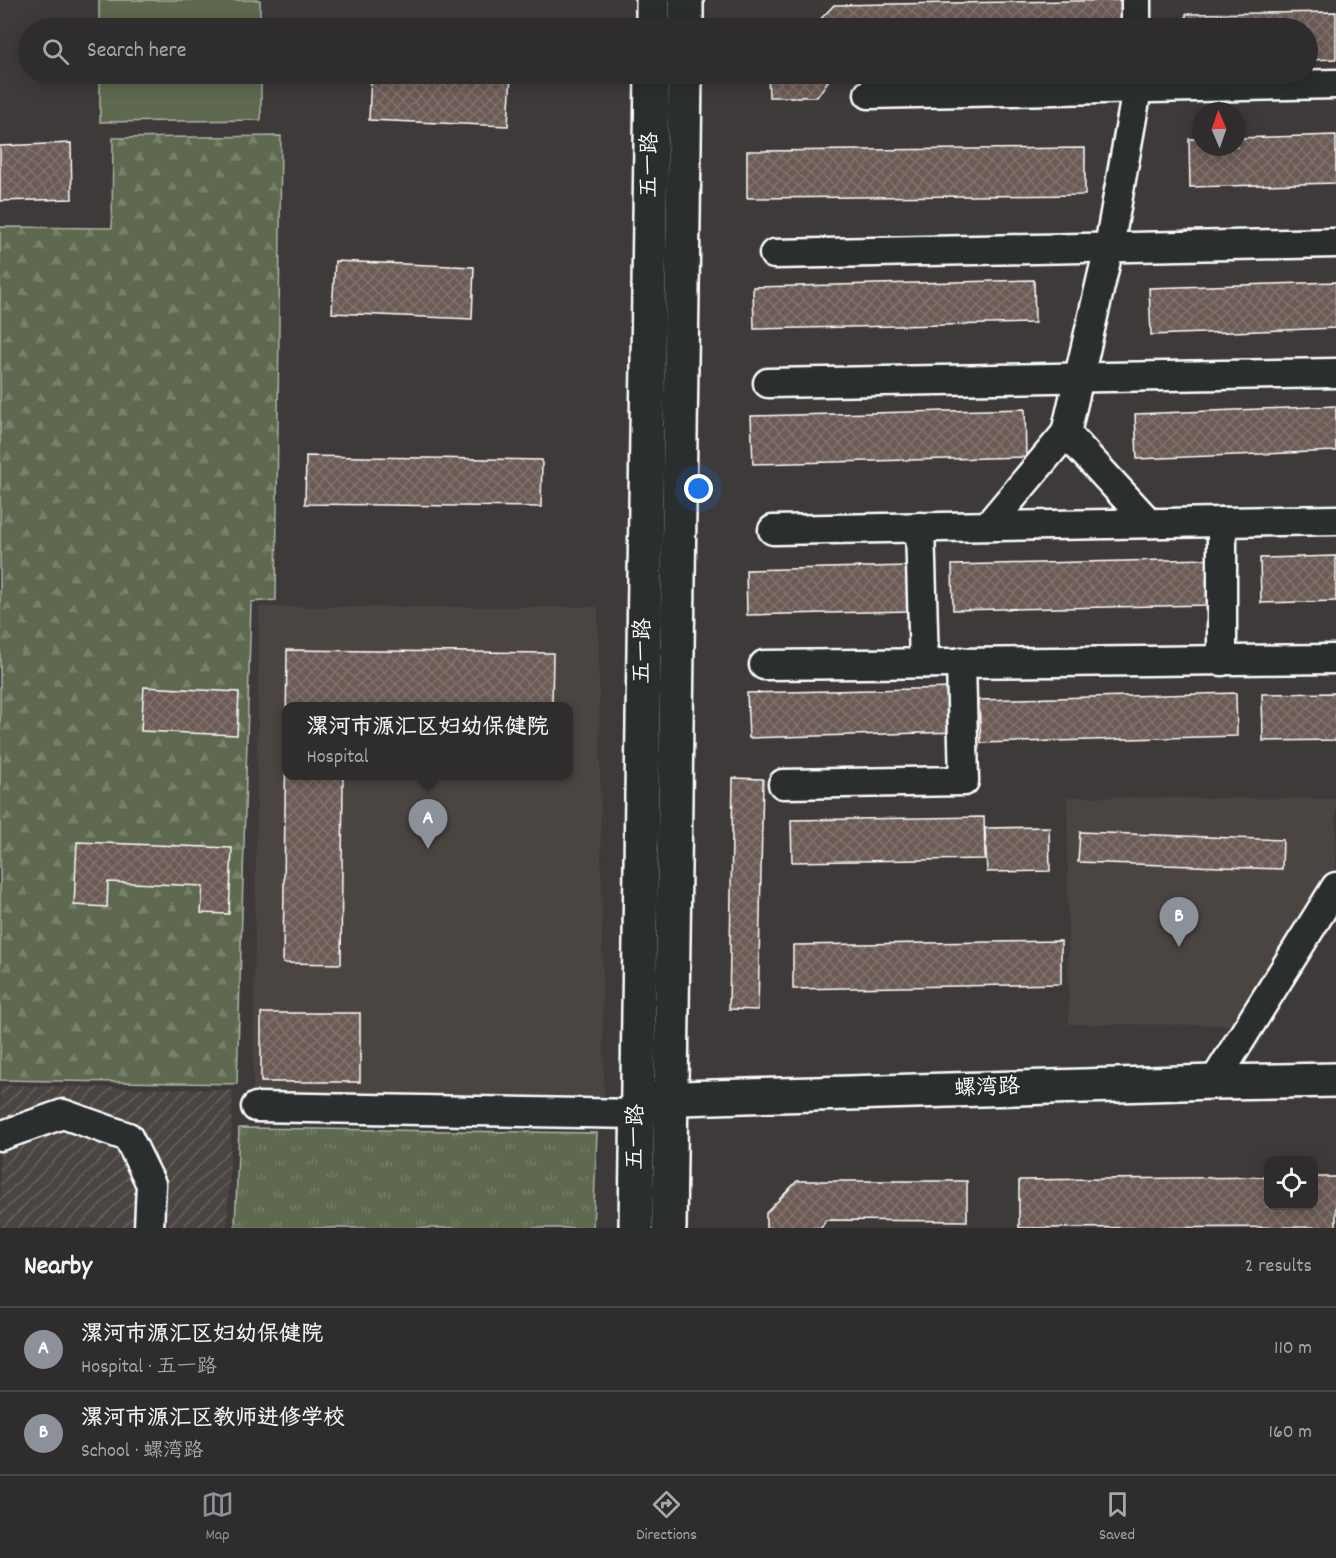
<!DOCTYPE html>
<html lang="en">
<head>
<meta charset="utf-8">
<style>
	body { margin:0; font-family:Dekko,"LXGW WenKai TC",sans-serif; background:#3a3838; color:#f1f3f6 }
	.controls { position:absolute; right:18px; bottom:18px; display:grid; overflow:hidden; border-radius:12px; box-shadow:0 3px 15px #0003 }
	.controls button { width:54px; height:54px; display:grid; place-items:center; padding:0; border:0; border-bottom:2px solid #494848; background:#2e2c2c; color:#f1f3f6; font:30px sans-serif }
	.compass { position:absolute; left:1192px; top:102px; width:54px; height:54px; border-radius:50%; background:#2e2c2c; box-shadow:0 3px 15px #0003; rotate:358deg }
	.you { position:absolute; left:699px; top:489px; width:21px; height:21px; margin:-15px; border:4px solid #fff; border-radius:50%; background:#1a73e8; box-shadow:0 0 0 9px #1a73e833 }
	.badge { display:grid; place-items:center; width:39px; height:39px; border-radius:50%; background:#8c9099; color:#fff; font-size:20px; font-weight:700 }
	.pin { position:absolute; translate:-50% -50px; filter:drop-shadow(0 2px 3px #0008) }
	.pin::after { content:''; position:absolute; top:32px; width:21px; height:18px; background:inherit; clip-path:polygon(0 0,100% 0,50% 100%) }
	.popup { position:absolute; left:282px; top:702px; width:291px; height:78px; box-sizing:border-box; display:grid; place-content:center; border-radius:12px; background:#2e2c2c; filter:drop-shadow(0 2px 4px #0005); font-size:20px; white-space:nowrap; color:#a7a7a9 }
	.popup b { font-size:22px; color:#f1f3f6 }
	.popup::after { content:''; position:absolute; left:50%; top:100%; margin-left:-12px; border:12px solid transparent; border-top-color:#2e2c2c }
	.list { margin:0; padding:0; list-style:none }
	h2 { display:flex; justify-content:space-between; align-items:center; height:78px; margin:0; padding:0 24px; font-size:26px }
	h2 small { font-size:20px; font-weight:400; color:#a7a7a9 }
	.list li { display:grid; grid-template-columns:39px 1fr auto; gap:18px; align-items:center; box-sizing:border-box; height:84px; padding:0 24px; border-top:2px solid #494848 }
	.list b { display:block; font-size:22px; white-space:nowrap }
	.list p { margin:0; font-size:20px; white-space:nowrap; color:#a7a7a9 }
	.list em { font-size:20px; font-style:normal; color:#a7a7a9 }
	.icon { flex:none; width:33px; height:33px; fill:none; stroke:currentColor; stroke-width:2; stroke-linecap:round; stroke-linejoin:round }
	.map { position:relative; flex:none; width:1336px; height:1228px; overflow:hidden }
	.search { position:absolute; background:#2e2c2c; box-shadow:0 3px 15px #0003; left:18px; right:18px; top:18px; height:66px; display:flex; align-items:center; gap:15px; box-sizing:border-box; padding:0 21px; border-radius:33px; color:#a7a7a9; font-size:22px }
	.sheet { height:246px; background:#2e2c2c }
	nav { display:flex; justify-content:space-around; align-items:center; box-sizing:border-box; height:84px; border-top:2px solid #494848; background:#2e2c2c; font-size:16px; color:#a7a7a9 }
	nav a { display:grid; justify-items:center; gap:3px }
	nav .on { color:#8c9099 }
	.map>svg:first-child { display:block }
</style>
</head>
<body>
<div class="map">
<svg width="1336" height="1228" viewBox="0 0 1336 1228">
	<defs>
		<pattern id="industrial-furrows" width="10" height="10" patternUnits="userSpaceOnUse" patternTransform="scale(1.5)"><rect width="10" height="10" fill="#4c4442"/><path d="M-1 1l2-2M0 10L10 0M9 11l2-2" fill="none" stroke="#67605e"/></pattern>
		<pattern id="grass-tufts" width="24" height="20" patternUnits="userSpaceOnUse" patternTransform="scale(1.5)"><rect width="24" height="20" fill="#5e6950"/><path d="M3 7l-1-3M5 7V3M7 7l1-3M15 17l-1-3M17 17v-4M19 17l1-3" fill="none" stroke="#76806a"/></pattern>
		<pattern id="forest-firs" width="22" height="20" patternUnits="userSpaceOnUse" patternTransform="scale(1.5)"><rect width="22" height="20" fill="#5e6950"/><path d="M5 1l3.5 6h-7zM16 11l3.5 6h-7z" fill="#76806a"/></pattern>
		<pattern id="building-cross-hatch" width="8" height="8" patternUnits="userSpaceOnUse" patternTransform="scale(1.5)"><rect width="8" height="8" fill="#6c5a55"/><path d="M0 0l8 8M0 8l8-8" fill="none" stroke="#82736e"/></pattern>
	</defs>
	<rect width="100%" height="100%" fill="#3e3a3a"/>
	<filter id="ink" filterUnits="userSpaceOnUse"><feTurbulence type="fractalNoise" baseFrequency=".0167" numOctaves="2"/><feDisplacementMap in="SourceGraphic" scale="12" xChannelSelector="R" yChannelSelector="G"/><feConvolveMatrix kernelMatrix="1 2 1 2 8 2 1 2 1" color-interpolation-filters="sRGB"/></filter>
	<g filter="url(#ink)">
		<g fill="#4c4442" fill-rule="evenodd">
			<path d="M259 607H598L604 1096 253 1091ZM287 706H569V776H287Z"/>
			<polygon points="1067,797 1336,799 1336,869 1242,1025 1069,1024"/>
		</g>
		<polygon fill="url(#industrial-furrows)" points="0,1085 233,1090 227,1228 0,1228"/>
		<polygon fill="url(#grass-tufts)" stroke="#aeb4a8" stroke-width="1.5" points="239,1128 597,1133 593,1228 235,1228"/>
		<polygon fill="url(#forest-firs)" stroke="#aeb4a8" stroke-width="1.5" points="281,136 276,600 251,602 237,1084 0,1080 0,227 112,228 113,138"/>
		<g fill="#5e6950" stroke="#aeb4a8" stroke-width="1.5">
			<rect x="99" y="0" width="161" height="28"/>
			<polygon points="100,74 261,74 261,120 100,122"/>
		</g>
		<g fill="url(#building-cross-hatch)" stroke="#fff" stroke-width="1.5">
			<polygon points="1130,0 1130,28 812,28 834,5"/>
			<polygon points="1336,12 1336,59 1308,60 1308,28 1186,28 1186,14"/>
			<polygon points="371,74 511,75 508,126 369,120"/>
			<polygon points="768,74 833,74 817,97 769,97"/>
			<polygon points="1336,135 1336,183 1190,187 1189,139 1201,139 1201,147 1237,147 1237,138"/>
			<polygon points="71,143 72,199 0,201 0,146"/>
			<polygon points="1085,148 1085,195 747,198 747,151"/>
			<polygon points="335,261 474,267 472,319 332,313"/>
			<polygon points="1034,280 1035,323 754,329 753,287"/>
			<polygon points="1336,282 1336,328 1151,335 1149,288"/>
			<polygon points="1336,406 1336,451 1137,459 1135,414"/>
			<polygon points="1025,409 1026,457 753,464 751,416"/>
			<polygon points="306,456 542,460 541,507 305,504"/>
			<polygon points="1336,556 1336,601 1261,603 1260,558"/>
			<polygon points="1208,559 1209,605 953,610 952,565"/>
			<polygon points="908,566 909,611 747,615 746,570"/>
			<polygon points="287,650 553,653 552,706 287,706 287,776 343,776 341,964 283,963"/>
			<polygon points="144,687 239,692 237,735 141,731"/>
			<polygon points="956,688 957,732 749,738 747,693"/>
			<polygon points="1236,693 1237,736 981,743 979,700"/>
			<polygon points="1336,693 1336,740 1263,741 1262,694"/>
			<polygon points="733,778 763,779 758,1010 729,1009"/>
			<polygon points="984,817 985,859 792,862 791,820"/>
			<polygon points="1049,827 1050,871 987,872 985,828"/>
			<polygon points="1080,832 1283,840 1282,869 1078,862"/>
			<polygon points="77,842 232,848 229,914 201,913 203,886 108,882 107,907 74,905"/>
			<polygon points="1061,941 1061,984 793,989 793,945"/>
			<rect x="261" y="1013" width="99" height="69"/>
			<polygon points="1268,1177 1268,1206 1314,1206 1314,1177 1336,1177 1336,1227 1019,1228 1019,1180"/>
			<polygon points="797,1181 967,1181 967,1221 826,1220 821,1228 766,1228 766,1213"/>
		</g>
		<g fill="none" stroke-linecap="round" stroke-linejoin="round">
			<g stroke="#fff" stroke-width="33">
				<g id="minor">
					<polyline points="1136,0 1136,28"/>
					<polyline points="1137,74 1137,89 1109,247 1066,433 1149,523"/>
					<polyline points="869,94 1336,84"/>
					<polyline points="774,254 1336,243"/>
					<polyline points="768,383 1336,373"/>
					<polyline points="1222,522 1222,661"/>
					<polyline points="988,526 1066,433"/>
					<polyline points="920,527 924,663"/>
					<polyline points="773,530 1336,520"/>
					<polyline points="764,665 1336,659"/>
					<polyline points="783,784 964,781 961,662"/>
					<polyline points="1214,1082 1336,887"/>
					<polyline points="256,1107 637,1114"/>
					<polyline points="0,1136 63,1114 128,1137 151,1184 149,1228"/>
				</g>
			</g>
			<g stroke="#fff" stroke-width="38">
				<g id="tertiary">
					<polyline points="653,28 653,0"/>
					<polyline points="686,28 686,0"/>
					<polyline points="648,1099 1214,1082 1336,1080"/>
					<polyline points="636,1228 652,74"/>
					<polyline points="669,1228 685,74"/>
				</g>
			</g>
			<use href="#minor" stroke="#2a2d2e" stroke-width="28"/>
			<use href="#tertiary" stroke="#2a2d2e" stroke-width="33"/>
		</g>
	</g>
	<g text-anchor="middle" dominant-baseline="central" stroke-width="4.5" stroke-linejoin="round" paint-order="stroke">
		<g font-size="22" fill="#fff" stroke="#2a2d2e">
			<text transform="translate(651 165) rotate(-89)">五一路</text>
			<text transform="translate(644 651) rotate(-89)">五一路</text>
			<text transform="translate(987 1089) rotate(-2)">螺湾路</text>
			<text transform="translate(637 1137) rotate(-89)">五一路</text>
		</g>
	</g>
</svg>
<div class="controls">
<button><svg class="icon" aria-label="locate" viewBox="0 0 24 24"><circle cx="12" cy="12" r="6"/><path d="M12 2v4M12 18v4M2 12h4M18 12h4"/></svg></button>
</div>
<svg class="compass" viewBox="-18 -18 36 36"><path d="M0-13l5 13h-10z" fill="#e53935"/><path d="M0 13l5-13h-10z" fill="#a7a7a9"/></svg>
<div class="you"></div>
<div class="pin badge" style="left:428px;top:849px">A</div>
<div class="popup"><b>漯河市源汇区妇幼保健院</b>Hospital</div>
<div class="pin badge" style="left:1179px;top:947px">B</div>
<div class="search"><svg class="icon" aria-label="search" viewBox="0 0 24 24"><circle cx="10" cy="10" r="6"/><path d="M15 15l6 6"/></svg>Search here</div>
</div>
<section class="sheet">
<h2>Nearby<small>2 results</small></h2>
<ul class="list">
<li><span class="badge">A</span><div><b>漯河市源汇区妇幼保健院</b><p>Hospital · 五一路</p></div><em>110 m</em></li>
<li><span class="badge">B</span><div><b>漯河市源汇区教师进修学校</b><p>School · 螺湾路</p></div><em>160 m</em></li>
</ul>
</section>
<nav>
<a class="on"><svg class="icon" aria-label="map" viewBox="0 0 24 24"><path d="M3 6l6-2 6 2 6-2v14l-6 2-6-2-6 2zM9 4v14M15 6v14"/></svg>Map</a>
<a><svg class="icon" aria-label="directions" viewBox="0 0 24 24"><path d="M12 3l9 9-9 9-9-9zM9 14v-3h6M13 9l2 2-2 2"/></svg>Directions</a>
<a><svg class="icon" aria-label="saved" viewBox="0 0 24 24"><path d="M7 4h10v16l-5-4-5 4z"/></svg>Saved</a>
</nav>
</body>
</html>
